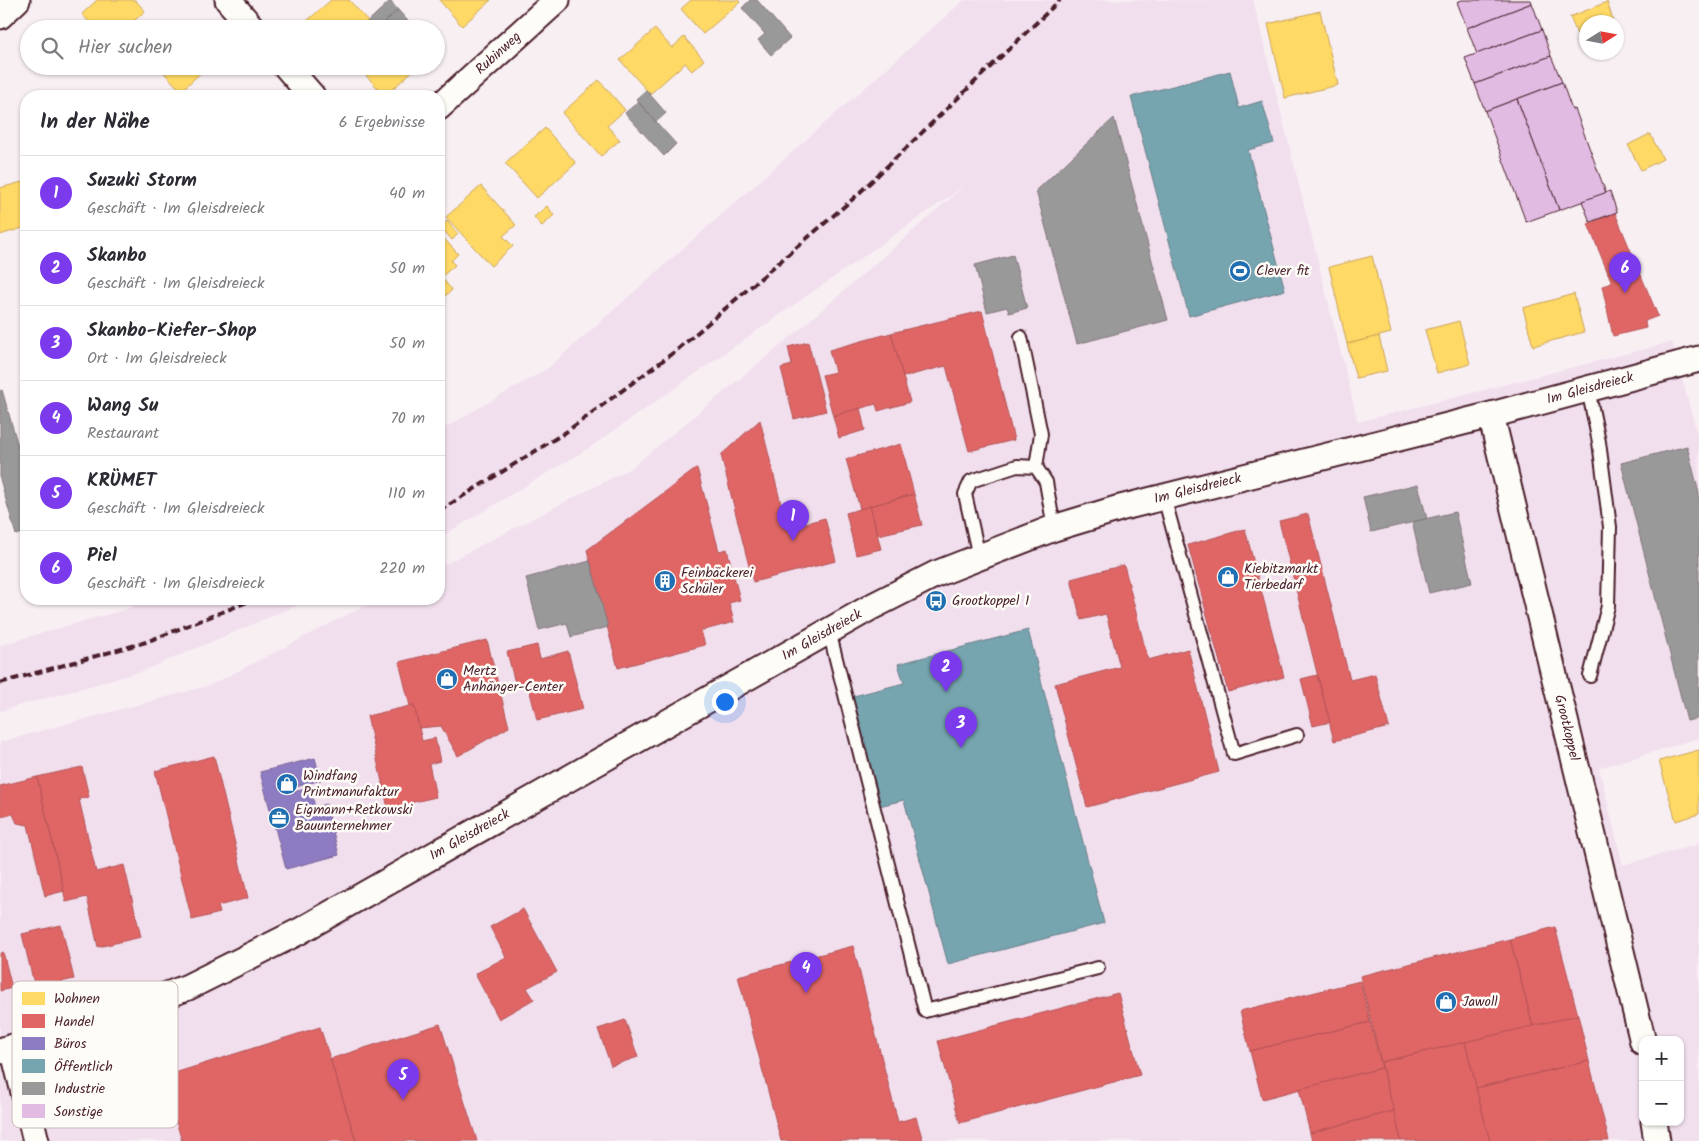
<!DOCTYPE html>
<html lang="de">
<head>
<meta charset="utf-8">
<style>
	body { margin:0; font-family:Kalam,sans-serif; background:#f2f2f3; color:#2b2b33 }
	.controls { position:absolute; right:15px; bottom:15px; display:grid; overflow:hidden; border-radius:10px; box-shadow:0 1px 4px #0004 }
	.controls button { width:45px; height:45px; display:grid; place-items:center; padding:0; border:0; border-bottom:1px solid #e1e1e2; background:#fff; color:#2b2b33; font:25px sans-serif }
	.compass { position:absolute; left:1579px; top:15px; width:45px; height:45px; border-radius:50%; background:#fff; box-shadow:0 1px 4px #0004; rotate:79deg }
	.you { position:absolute; left:724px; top:701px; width:18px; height:18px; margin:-12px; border:4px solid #fff; border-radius:50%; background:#1a73e8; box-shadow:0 0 0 8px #1a73e833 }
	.badge { display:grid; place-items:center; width:32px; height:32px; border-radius:50%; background:#7c3aed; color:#fff; font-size:16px; font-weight:700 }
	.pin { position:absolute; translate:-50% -41px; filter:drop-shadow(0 1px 2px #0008) }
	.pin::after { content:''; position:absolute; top:26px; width:18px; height:15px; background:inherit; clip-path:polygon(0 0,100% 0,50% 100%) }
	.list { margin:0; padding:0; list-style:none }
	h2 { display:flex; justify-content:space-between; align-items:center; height:65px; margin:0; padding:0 20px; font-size:21px }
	h2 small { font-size:16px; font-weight:400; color:#7c7c81 }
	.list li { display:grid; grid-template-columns:32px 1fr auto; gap:15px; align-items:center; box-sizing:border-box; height:75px; padding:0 20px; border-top:1px solid #e1e1e2 }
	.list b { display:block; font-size:19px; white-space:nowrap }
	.list p { margin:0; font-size:16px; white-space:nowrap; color:#7c7c81 }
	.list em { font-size:16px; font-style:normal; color:#7c7c81 }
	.icon { flex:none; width:28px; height:28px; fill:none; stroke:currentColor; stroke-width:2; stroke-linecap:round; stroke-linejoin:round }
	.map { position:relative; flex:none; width:1699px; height:1141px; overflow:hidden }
	.search { position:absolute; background:#fff; box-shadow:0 1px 4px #0004; left:20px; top:20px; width:425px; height:55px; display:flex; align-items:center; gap:12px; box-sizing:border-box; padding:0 18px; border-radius:28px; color:#7c7c81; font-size:19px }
	.panel { position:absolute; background:#fff; box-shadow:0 1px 4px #0004; left:20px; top:90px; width:425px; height:515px; border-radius:20px }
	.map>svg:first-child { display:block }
</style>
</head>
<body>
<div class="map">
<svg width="1699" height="1141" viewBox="0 0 1699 1141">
	<rect width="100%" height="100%" fill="#f8eff3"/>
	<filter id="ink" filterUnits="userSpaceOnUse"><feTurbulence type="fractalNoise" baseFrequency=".02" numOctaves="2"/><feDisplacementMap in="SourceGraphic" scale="10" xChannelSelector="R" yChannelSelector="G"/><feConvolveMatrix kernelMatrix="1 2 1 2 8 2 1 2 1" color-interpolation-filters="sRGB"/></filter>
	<g filter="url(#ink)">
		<g fill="#f1dfee" fill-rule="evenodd">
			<path d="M964 0H1253L1358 422 1672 342 1699 441V738L1599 768 1623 865 1699 844V1141H0V742L211 685 378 599H439V567L631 468 792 336 963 187 592 446 439 538V431L547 369ZM1643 1040H1680V1122H1643Z"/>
			<polygon points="145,599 312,599 143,671 0,711 0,645 127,609"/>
		</g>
		<g fill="#ffd966" stroke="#c9a154">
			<polygon points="97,0 135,0 145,11 125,29 95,29 82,14"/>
			<polygon points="331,0 349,0 368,21 359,29 316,29 308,20"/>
			<polygon points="439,0 491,0 462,26"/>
			<polygon points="691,0 738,0 740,2 703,34 681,9"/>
			<polygon points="1607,2 1613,20 1606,22 1586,22 1586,30 1577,34 1570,17"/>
			<polygon points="1320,11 1338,85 1285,98 1268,24"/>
			<polygon points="655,29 672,48 684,37 704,60 692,71 685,63 650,94 620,60"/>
			<polygon points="158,66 208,66 181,91"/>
			<polygon points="363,66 418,66 385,96 360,69"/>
			<polygon points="599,80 625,110 607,126 620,140 601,156 562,113"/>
			<polygon points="545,128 576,163 537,198 505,163"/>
			<polygon points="1650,134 1663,159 1641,170 1628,145"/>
			<polygon points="26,181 26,227 0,235 0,188"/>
			<polygon points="481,186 516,225 503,236 513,246 491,266 446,217"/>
			<polygon points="547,206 554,215 542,226 534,217"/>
			<polygon points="447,221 458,234 452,240 441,227"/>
			<polygon points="439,233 458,254 451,261 455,265 441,277 452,290 439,301"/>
			<polygon points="1372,256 1391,333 1347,344 1329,267"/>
			<polygon points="1574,294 1584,332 1533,346 1523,308"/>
			<polygon points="1459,321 1470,364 1437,373 1425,330"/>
			<polygon points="1379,336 1387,371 1356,378 1347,344"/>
			<polygon points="1699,750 1699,814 1676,821 1659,761"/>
		</g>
		<g fill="#e06666" stroke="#b35154">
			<polygon points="1615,213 1658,316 1645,321 1646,328 1613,336 1602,286 1612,283 1588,224"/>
			<polygon points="982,311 1014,440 969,451 946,366 903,377 891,333"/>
			<polygon points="891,333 910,402 878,411 876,404 833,416 822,375 835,372 829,350"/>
			<polygon points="808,342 826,411 794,419 781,368 792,365 788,347"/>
			<polygon points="860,408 865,430 839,438 833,416"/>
			<polygon points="760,420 787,528 825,518 836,561 753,582 721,455"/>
			<polygon points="901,444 914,494 860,509 846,459"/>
			<polygon points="697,468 719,551 727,549 740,600 729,603 734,622 701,631 705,645 618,668 587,550"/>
			<polygon points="914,494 922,525 878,535 870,506"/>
			<polygon points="870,506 881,549 856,555 846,513"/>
			<polygon points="1308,514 1350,680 1375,674 1389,727 1334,741 1279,521"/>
			<polygon points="1245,529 1284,677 1228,692 1188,545"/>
			<polygon points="1124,565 1148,660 1188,649 1219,772 1087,807 1055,684 1120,667 1106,614 1081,620 1071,579"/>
			<polygon points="487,640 509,727 458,756 441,726 419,728 414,705 410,706 399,662"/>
			<polygon points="537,645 540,659 568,651 583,709 537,720 528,684 516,687 507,652"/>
			<polygon points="1317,675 1330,722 1313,726 1301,679"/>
			<polygon points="414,705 422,741 435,738 440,761 429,764 436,797 388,808 367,716"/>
			<polygon points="214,756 248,898 218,906 220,913 192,920 155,771"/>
			<polygon points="82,767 89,797 79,799 96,872 124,865 141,937 98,947 87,897 66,902 37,777"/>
			<polygon points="37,777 64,891 45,896 28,825 17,823 13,814 0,817 0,786"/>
			<polygon points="523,909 557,972 527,988 534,999 499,1019 475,974 506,957 490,927"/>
			<polygon points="61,925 74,979 35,988 22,934"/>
			<polygon points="1555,927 1578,1015 1533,1027 1510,939"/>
			<polygon points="1510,939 1533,1027 1381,1062 1360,976"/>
			<polygon points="853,946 898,1122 916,1117 923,1141 781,1141 738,976"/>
			<polygon points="3,952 12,988 0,991 0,953"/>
			<polygon points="1360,981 1370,1022 1250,1051 1240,1011"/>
			<polygon points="1118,993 1140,1075 960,1123 938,1041"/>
			<polygon points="1578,1015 1589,1061 1476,1088 1465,1042"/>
			<polygon points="625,1020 638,1057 611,1066 598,1029"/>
			<polygon points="1370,1022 1382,1068 1262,1099 1250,1051"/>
			<polygon points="440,1024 477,1141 356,1141 330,1059"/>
			<polygon points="320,1027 356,1141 182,1141 162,1077"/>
			<polygon points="1465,1042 1490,1141 1401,1141 1381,1062"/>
			<polygon points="1589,1061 1609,1141 1490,1141 1476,1088"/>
			<polygon points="1382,1068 1394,1111 1310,1133 1299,1089"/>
			<polygon points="1394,1111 1401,1141 1312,1141 1310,1133"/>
		</g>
		<polygon fill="#8e7cc3" stroke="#7a6095" points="315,758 321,780 292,788 293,792 310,788 315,807 326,804 339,855 286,869 260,772"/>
		<g fill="#76a5af" stroke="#697d87">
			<polygon points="1230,71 1239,108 1262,101 1274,143 1248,150 1285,290 1189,316 1131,97"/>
			<polygon points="1028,630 1104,923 948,964 904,800 879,806 850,697 904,683 898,664"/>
		</g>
		<g fill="#999" stroke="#817478">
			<polygon points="750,0 757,0 790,38 771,55 758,40 765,34 742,8"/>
			<polygon points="390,1 398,10 377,29 360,29"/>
			<polygon points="398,10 415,29 377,29"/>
			<polygon points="646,90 666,113 656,122 636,99"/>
			<polygon points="638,102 676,144 664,156 625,113"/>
			<polygon points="1114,118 1168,320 1077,344 1036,191"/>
			<polygon points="1013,255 1027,308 1009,313 1007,307 987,312 975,265"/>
			<polygon points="2,390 26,474 26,532 16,535 0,479 0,391"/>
			<polygon points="1687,446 1699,493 1699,718 1687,721 1621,463"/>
			<polygon points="1418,484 1427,519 1371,532 1363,497"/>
			<polygon points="1455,512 1472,583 1429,593 1412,522"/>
			<polygon points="590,561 608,627 571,637 567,623 539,630 526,578"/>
		</g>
		<g fill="#e2bbe3" stroke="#4a1f2b">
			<polygon points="1462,0 1531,0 1532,3 1467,28 1457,2"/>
			<polygon points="1532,3 1542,30 1477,54 1467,28"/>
			<polygon points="1542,30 1551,56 1475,84 1465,58"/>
			<polygon points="1551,56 1562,82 1485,111 1475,84"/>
			<polygon points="1562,82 1572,110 1575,109 1606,193 1559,210 1517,99"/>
			<polygon points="1517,99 1559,210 1526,222 1485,111"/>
			<polygon points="1610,191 1617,212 1590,222 1582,201"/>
		</g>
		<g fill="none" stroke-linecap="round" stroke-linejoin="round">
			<g stroke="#4a1f2b" stroke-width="16">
				<g id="lane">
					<polyline points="1021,337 1041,434 1036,467"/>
					<polyline points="1588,389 1599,442 1610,527 1608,606 1590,676"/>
					<polyline points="1164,497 1234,754 1297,735"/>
					<polyline points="979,557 965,494 971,481 1017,466 1036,467 1046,482 1054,528"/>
					<polyline points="829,631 925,1011 1098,968"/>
				</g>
			</g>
			<g stroke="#4a1f2b" stroke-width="29">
				<g id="street">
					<polyline points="228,0 253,29"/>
					<polyline points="0,16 17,0"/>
					<polyline points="286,66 312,96"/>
					<path id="s1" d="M439 107 557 0"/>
					<path id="s2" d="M1491 415 1643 1042"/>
					<polyline points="13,1048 36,1141"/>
					<path id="s3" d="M0 1051 103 1020 188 987 300 931 873 606 936 574 1054 528 1120 508 1491 415 1699 359"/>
					<polyline points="1654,1122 1657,1141"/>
				</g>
			</g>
			<use href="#lane" stroke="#fdfcf7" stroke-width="12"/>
			<use href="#street" stroke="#fdfcf7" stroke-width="25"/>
			<g stroke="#4a1f2b" stroke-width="4" stroke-dasharray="8 4" stroke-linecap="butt">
				<polyline points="439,511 566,432 677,350 854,198 1060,0"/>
				<polyline points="0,683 146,642 255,599"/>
			</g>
		</g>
	</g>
	<defs>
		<g id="stadium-disc" transform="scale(1.125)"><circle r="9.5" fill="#1f6fb2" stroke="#fdfcf7"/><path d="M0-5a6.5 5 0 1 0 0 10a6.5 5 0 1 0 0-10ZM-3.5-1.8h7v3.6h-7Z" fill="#fff"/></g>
		<g id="shop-disc" transform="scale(1.125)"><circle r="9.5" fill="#1f6fb2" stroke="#fdfcf7"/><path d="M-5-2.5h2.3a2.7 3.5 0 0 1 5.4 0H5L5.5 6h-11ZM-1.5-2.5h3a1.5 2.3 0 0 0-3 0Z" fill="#fff"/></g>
		<g id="building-disc" transform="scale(1.125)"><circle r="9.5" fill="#1f6fb2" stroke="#fdfcf7"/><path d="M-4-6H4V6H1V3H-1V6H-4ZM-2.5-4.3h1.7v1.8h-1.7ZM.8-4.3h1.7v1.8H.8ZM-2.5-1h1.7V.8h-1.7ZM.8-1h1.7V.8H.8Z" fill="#fff"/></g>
		<g id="bus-disc" transform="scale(1.125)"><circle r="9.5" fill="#1f6fb2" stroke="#fdfcf7"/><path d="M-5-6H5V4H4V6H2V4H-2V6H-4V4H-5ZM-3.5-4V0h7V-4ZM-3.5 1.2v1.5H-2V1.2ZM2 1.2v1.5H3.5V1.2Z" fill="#fff"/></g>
		<g id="office-disc" transform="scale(1.125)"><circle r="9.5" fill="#1f6fb2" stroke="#fdfcf7"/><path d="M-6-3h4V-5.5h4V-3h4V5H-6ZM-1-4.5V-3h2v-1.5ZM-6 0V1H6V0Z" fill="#fff"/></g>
	</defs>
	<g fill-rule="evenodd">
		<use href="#stadium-disc" x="1240" y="271"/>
		<use href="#shop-disc" x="1228" y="577"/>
		<use href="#building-disc" x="665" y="581"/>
		<use href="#bus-disc" x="936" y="601"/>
		<use href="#shop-disc" x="447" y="679"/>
		<use href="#shop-disc" x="287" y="784"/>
		<use href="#office-disc" x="279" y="818"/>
		<use href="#shop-disc" x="1446" y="1002"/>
	</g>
	<g text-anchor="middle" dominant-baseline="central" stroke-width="5" stroke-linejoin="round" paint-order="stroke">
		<g font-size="14" fill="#4a1f2b" stroke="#fdfcf7">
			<text stroke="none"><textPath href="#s1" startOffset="80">Rubinweg</textPath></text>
			<text stroke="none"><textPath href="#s3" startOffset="1734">Im Gleisdreieck</textPath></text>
			<text stroke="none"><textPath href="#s3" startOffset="1329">Im Gleisdreieck</textPath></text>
			<text stroke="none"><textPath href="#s3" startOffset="924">Im Gleisdreieck</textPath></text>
			<text stroke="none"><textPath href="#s2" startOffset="322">Grootkoppel</textPath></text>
			<text stroke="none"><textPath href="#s3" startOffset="519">Im Gleisdreieck</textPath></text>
		</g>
		<g font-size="14" fill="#4a1f2b" stroke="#fdfcf7" text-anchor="start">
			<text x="1256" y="271">Clever fit</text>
			<text x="1244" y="569">Kiebitzmarkt<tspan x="1244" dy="16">Tierbedarf</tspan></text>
			<text x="681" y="573">Feinbäckerei<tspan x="681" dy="16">Schüler</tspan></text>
			<text x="952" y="601">Grootkoppel 1</text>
			<text x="463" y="671">Mertz<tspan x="463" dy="16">Anhänger-Center</tspan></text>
			<text x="303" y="776">Windfang<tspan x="303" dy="16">Printmanufaktur</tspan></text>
			<text x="295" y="810">Eigmann+Retkowski<tspan x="295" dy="16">Bauunternehmer</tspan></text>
			<text x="1462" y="1002">Jawoll</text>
		</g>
	</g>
	<rect x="12" y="981" width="166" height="147" rx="8" fill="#fdfcf7" stroke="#c7baba" stroke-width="1"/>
	<rect x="22" y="992" width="23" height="13" fill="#ffd966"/>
	<rect x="22" y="1014" width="23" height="14" fill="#e06666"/>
	<rect x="22" y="1037" width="23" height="13" fill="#8e7cc3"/>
	<rect x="22" y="1059" width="23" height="14" fill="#76a5af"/>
	<rect x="22" y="1082" width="23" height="13" fill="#999"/>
	<rect x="22" y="1104" width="23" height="14" fill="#e2bbe3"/>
	<g font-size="14" fill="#4a1f2b">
		<text x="54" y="1003">Wohnen</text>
		<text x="54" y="1026">Handel</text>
		<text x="54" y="1048">Büros</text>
		<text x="54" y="1071">Öffentlich</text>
		<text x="54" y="1093">Industrie</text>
		<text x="54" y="1116">Sonstige</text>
	</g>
</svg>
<div class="controls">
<button>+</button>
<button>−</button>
</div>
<svg class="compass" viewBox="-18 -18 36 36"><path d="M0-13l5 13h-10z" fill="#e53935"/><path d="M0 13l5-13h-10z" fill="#7c7c81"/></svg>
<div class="you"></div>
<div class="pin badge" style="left:793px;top:541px">1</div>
<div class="pin badge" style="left:946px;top:692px">2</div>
<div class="pin badge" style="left:961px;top:748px">3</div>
<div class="pin badge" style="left:806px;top:993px">4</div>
<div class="pin badge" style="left:403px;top:1100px">5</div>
<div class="pin badge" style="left:1625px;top:293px">6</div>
<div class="search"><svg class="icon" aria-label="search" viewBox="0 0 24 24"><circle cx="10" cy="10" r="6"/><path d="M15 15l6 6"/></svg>Hier suchen</div>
<section class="panel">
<h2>In der Nähe<small>6 Ergebnisse</small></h2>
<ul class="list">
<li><span class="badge">1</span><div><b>Suzuki Storm</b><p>Geschäft · Im Gleisdreieck</p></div><em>40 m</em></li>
<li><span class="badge">2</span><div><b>Skanbo</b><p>Geschäft · Im Gleisdreieck</p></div><em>50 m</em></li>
<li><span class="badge">3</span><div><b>Skanbo-Kiefer-Shop</b><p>Ort · Im Gleisdreieck</p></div><em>50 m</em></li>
<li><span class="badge">4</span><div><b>Wang Su</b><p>Restaurant</p></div><em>70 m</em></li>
<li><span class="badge">5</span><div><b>KRÜMET</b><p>Geschäft · Im Gleisdreieck</p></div><em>110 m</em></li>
<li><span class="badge">6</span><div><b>Piel</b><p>Geschäft · Im Gleisdreieck</p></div><em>220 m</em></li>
</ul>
</section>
</div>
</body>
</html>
